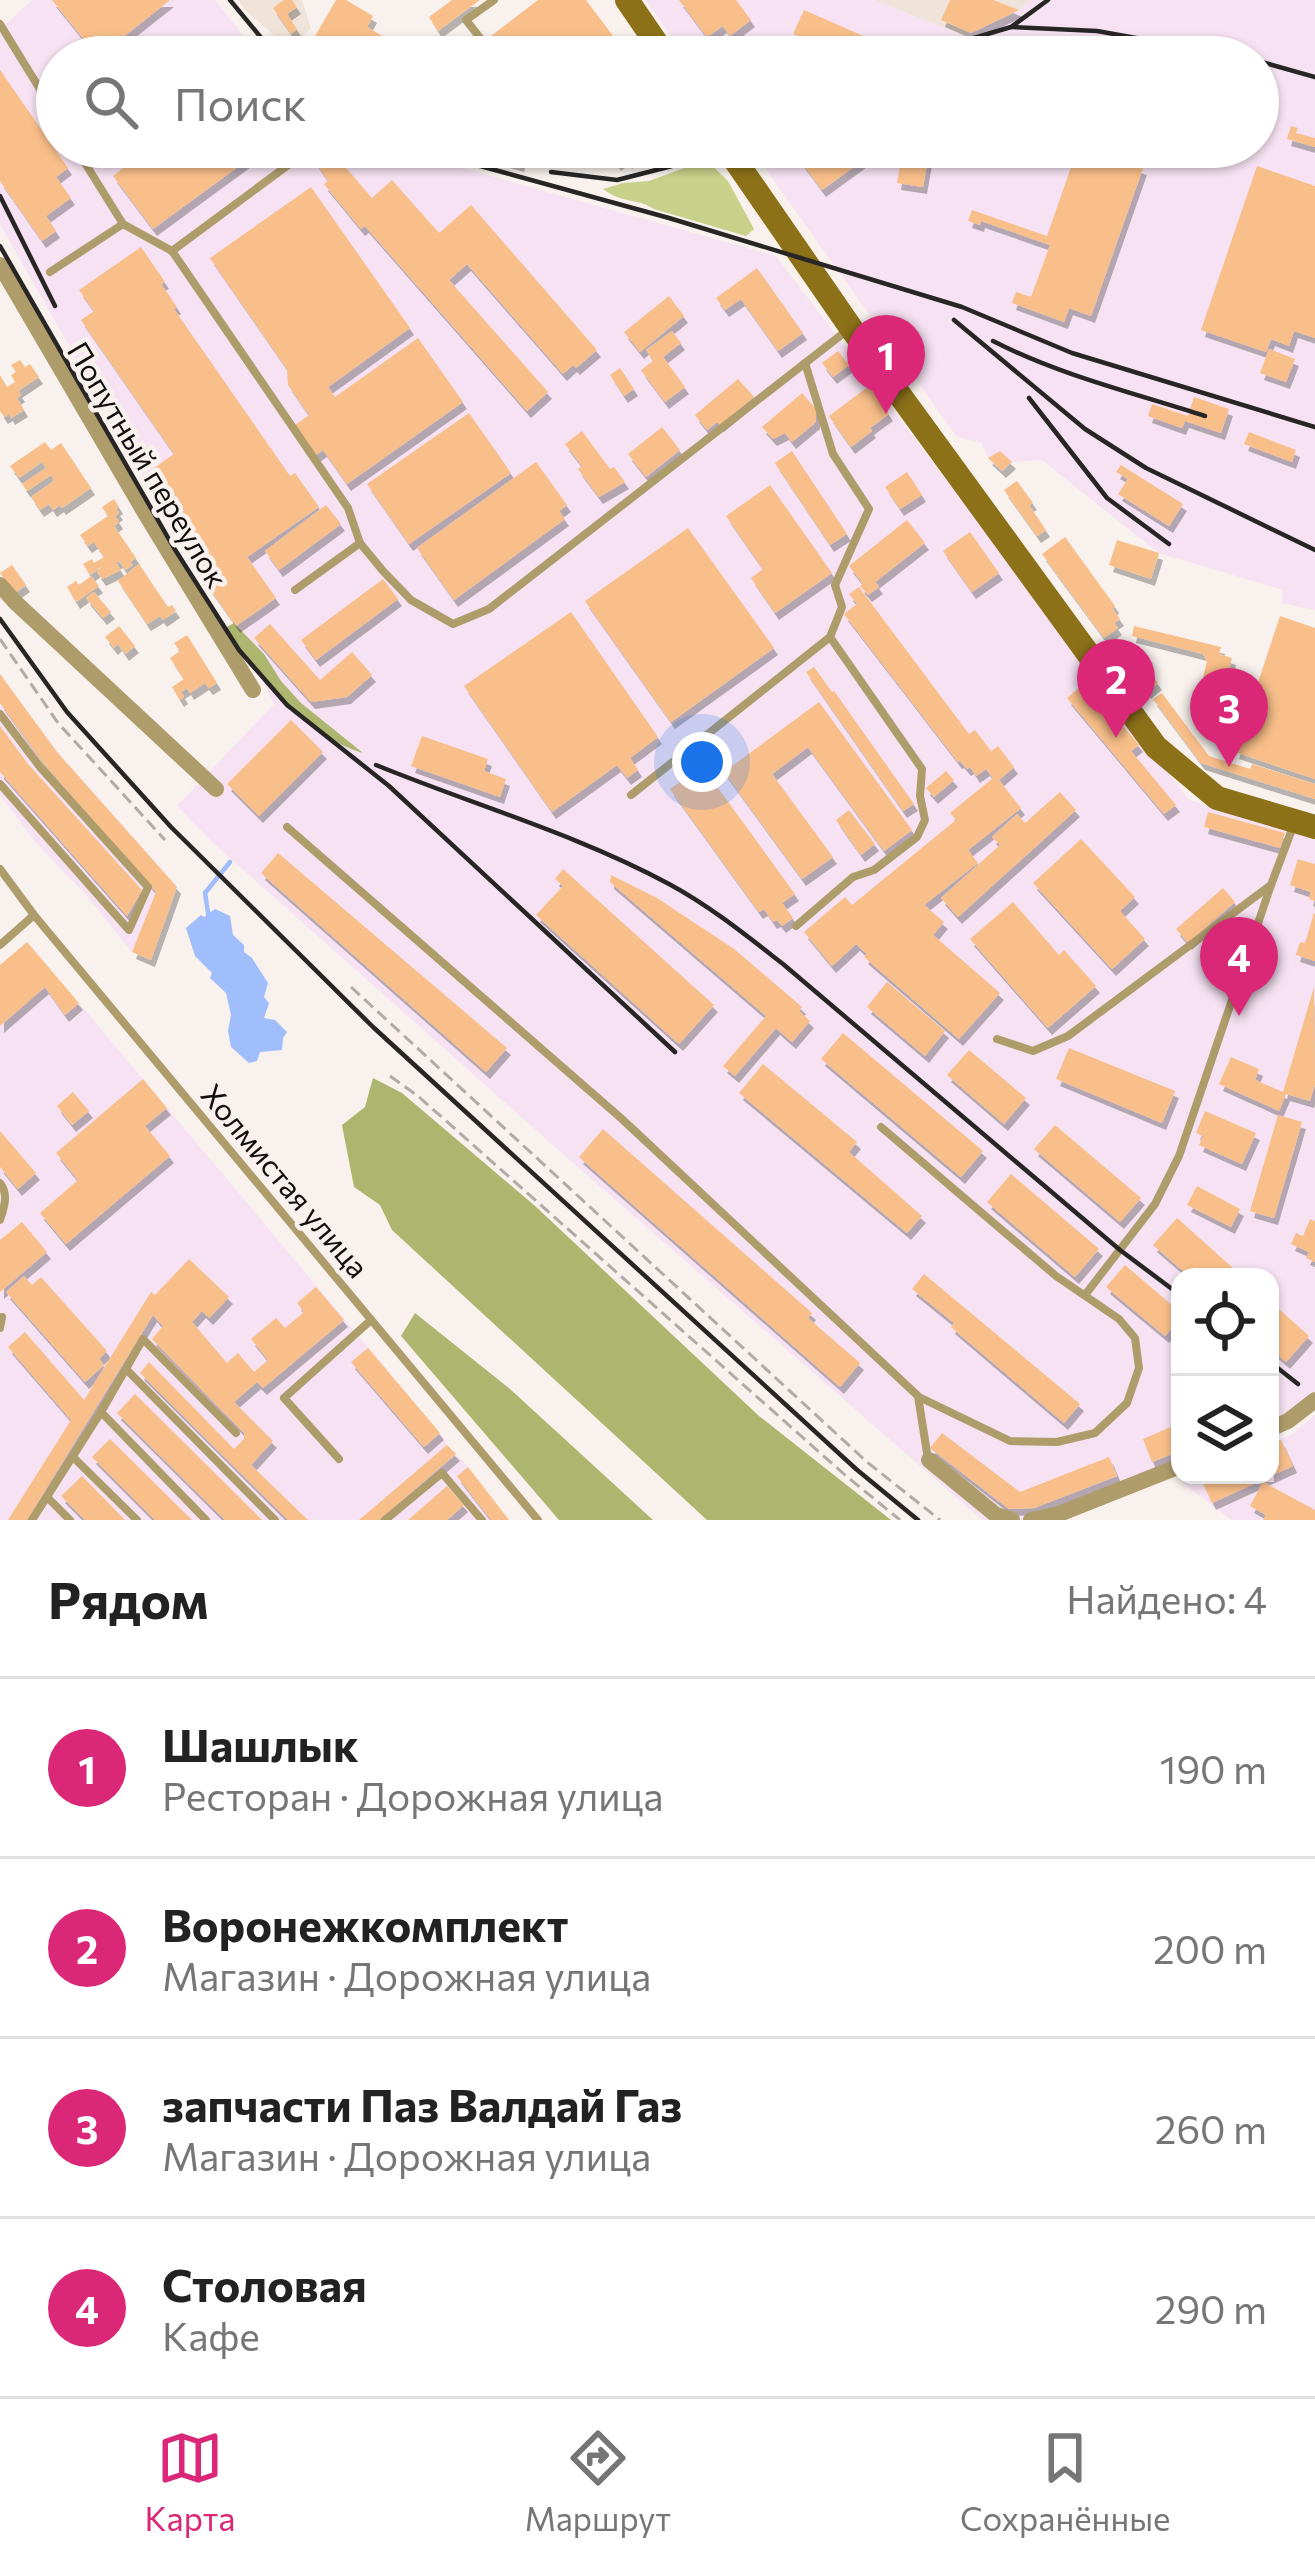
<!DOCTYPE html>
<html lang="ru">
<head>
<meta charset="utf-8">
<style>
	body { margin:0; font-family:Commissioner,sans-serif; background:#f6f6f6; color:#222 }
	.controls { position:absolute; right:36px; bottom:36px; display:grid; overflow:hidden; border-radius:24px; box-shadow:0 3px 9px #0004 }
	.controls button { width:108px; height:108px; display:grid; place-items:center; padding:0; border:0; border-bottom:3px solid #e0e0e0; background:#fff; color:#222; font:60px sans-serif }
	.you { position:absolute; left:702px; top:762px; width:42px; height:42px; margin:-30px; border:9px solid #fff; border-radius:50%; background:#1a73e8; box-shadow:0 0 0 18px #1a73e833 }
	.badge { display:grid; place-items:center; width:78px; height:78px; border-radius:50%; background:#db2777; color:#fff; font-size:39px; font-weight:700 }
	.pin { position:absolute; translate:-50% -99px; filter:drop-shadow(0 3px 6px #0008) }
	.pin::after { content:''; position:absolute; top:63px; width:42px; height:36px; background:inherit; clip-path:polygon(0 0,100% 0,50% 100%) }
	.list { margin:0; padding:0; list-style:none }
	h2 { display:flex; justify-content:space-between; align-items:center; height:156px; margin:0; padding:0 48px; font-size:51px }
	h2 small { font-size:39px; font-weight:400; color:#767676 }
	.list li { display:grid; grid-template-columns:78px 1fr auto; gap:36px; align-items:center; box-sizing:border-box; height:180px; padding:0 48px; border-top:3px solid #e0e0e0 }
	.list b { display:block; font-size:45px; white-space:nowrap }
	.list p { margin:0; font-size:39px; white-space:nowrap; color:#767676 }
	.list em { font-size:39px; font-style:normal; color:#767676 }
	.icon { flex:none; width:66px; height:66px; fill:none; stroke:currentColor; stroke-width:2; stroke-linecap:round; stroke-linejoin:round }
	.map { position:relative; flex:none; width:1315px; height:1520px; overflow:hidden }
	.search { position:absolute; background:#fff; box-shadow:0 3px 9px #0004; left:36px; right:36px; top:36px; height:132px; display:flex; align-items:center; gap:30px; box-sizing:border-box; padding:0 42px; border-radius:66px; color:#767676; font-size:45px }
	.sheet { height:876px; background:#fff }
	nav { display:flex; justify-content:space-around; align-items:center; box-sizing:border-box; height:168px; border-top:3px solid #e0e0e0; background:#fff; font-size:33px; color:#767676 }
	nav a { display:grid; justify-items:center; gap:6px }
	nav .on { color:#db2777 }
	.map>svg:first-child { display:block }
</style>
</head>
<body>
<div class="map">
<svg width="1315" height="1520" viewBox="0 0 1315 1520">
	<defs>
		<filter id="shadow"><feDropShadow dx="4" dy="7" stdDeviation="0" flood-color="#0004"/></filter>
	</defs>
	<rect width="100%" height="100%" fill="#f8f1ed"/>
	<g fill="#f0e4da">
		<polygon points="238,0 302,0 311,29 289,48 246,11"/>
		<polygon points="874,0 1030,0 1019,10 963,36"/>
	</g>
	<g fill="#f6e2f2">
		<polygon points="32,0 215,0 260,57 57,57 57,147 387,147 776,256 1189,800 1315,839 1315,1400 1270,1424 1270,1277 1180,1277 1180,1470 1062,1520 982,1520 572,1162 212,842 177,806 274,704 234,623 207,585 210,582 188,551 193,547 143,476 0,224 0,30"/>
		<polygon points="646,0 874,0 963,36 1019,10 1030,0 1315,0 1315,610 1282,603 1283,590 1159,553 1042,460 1013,462 1002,471 988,458 982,443 957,437 750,147 1258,147 1258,57 686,57"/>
		<polygon points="0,674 57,752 177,887 151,960 132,952 86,895 36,843 0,795"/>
		<polygon points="0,965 79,1003 440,1433 447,1445 468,1467 509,1520 0,1520"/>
		<polygon points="1315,1415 1315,1520 1232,1520 1182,1483 1199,1475 1270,1475 1270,1444 1291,1435"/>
	</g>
	<path fill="#c7d189" d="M706 160 728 181 754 229 746 236 654 209C637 198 623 204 603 189L623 183 649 181Z"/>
	<g fill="#adb66e">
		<path d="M234 623 264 654 281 681 301 703 363 753C312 740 253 671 225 628Z"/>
		<polygon points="373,1078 402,1093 534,1205 759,1416 891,1520 707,1520 392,1230 380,1205 354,1187 342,1125 365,1107"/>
		<polygon points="415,1313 510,1389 653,1520 559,1520 401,1336"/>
	</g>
	<polygon fill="#a0bdfc" points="215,909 230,916 233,935 244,945 244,952 252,958 268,983 264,997 269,1003 264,1018 275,1020 287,1032 283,1038 282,1050 260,1052 257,1061 249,1063 231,1047 228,1031 231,1015 226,993 210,978 212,973 195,956 186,928 201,915 204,917"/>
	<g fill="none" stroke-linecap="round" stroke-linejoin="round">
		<polyline stroke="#a0bdfc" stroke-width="4.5" points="209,919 205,893 230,862"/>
	</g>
	<g fill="#f9bf8a" filter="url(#shadow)">
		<polygon points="52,0 170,0 98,57"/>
		<polygon points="284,0 292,0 297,7 287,14 297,29 291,34 273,8"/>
		<polygon points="336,0 346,0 373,16 367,27 399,46 393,57 318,57 307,50"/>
		<polygon points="452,0 480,0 438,31 429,17"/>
		<polygon points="538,0 586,0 629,57 507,57 491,36"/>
		<polygon points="679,0 736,0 751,20 730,36 723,26 707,37"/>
		<polygon points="950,0 993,0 1019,10 971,33 941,20"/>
		<polygon points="804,10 884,45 878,57 846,57 793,34"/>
		<polygon points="0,70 68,168 56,177 71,198 46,216 56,231 42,241 0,181"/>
		<polygon points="1291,126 1298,128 1296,133 1315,138 1315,147 1287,139"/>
		<polygon points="132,147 184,147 191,157 205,147 265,147 153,229 113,176 139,156"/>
		<polygon points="305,147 328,147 372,198 392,180 439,233 471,205 597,350 576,368 573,365 563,374 467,264 449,280 548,392 527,411 365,226 361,229 324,184 328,181"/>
		<polygon points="460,147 513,147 524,150 520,165"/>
		<polygon points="604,147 647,147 628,162 625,158 617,164"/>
		<polygon points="790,147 858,147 866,158 822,190"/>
		<polygon points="903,147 930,147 923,187 897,183"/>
		<polygon points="1078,147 1143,168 1091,316 1069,308 1064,322 1012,303 1016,292 1031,297 1050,245 981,221 980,225 968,221 972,210 1047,236"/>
		<polygon points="1257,166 1315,186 1315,338 1294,331 1289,346 1271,339 1266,352 1201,330"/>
		<polygon points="311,187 410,328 328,387 335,397 418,338 463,402 347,484 323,450 316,455 295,425 309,415 288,385 287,369 210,258"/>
		<polygon points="141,247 165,282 161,284 177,307 174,309 290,476 295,473 319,507 247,557 276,598 236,626 207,585 211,583 188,551 193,548 143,476 174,454 81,320 94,311 79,290"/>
		<polygon points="757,268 803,333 778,351 741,299 725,310 716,298"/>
		<polygon points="669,296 684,316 640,352 624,332"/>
		<polygon points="672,331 681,343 663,357 685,387 665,402 641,370 653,361 646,350"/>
		<polygon points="1269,349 1295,359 1286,382 1260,373"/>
		<polygon points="838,351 849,365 833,377 822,363"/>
		<polygon points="20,360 25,367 30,364 39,377 18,391 21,395 17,398 24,410 11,418 9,414 4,417 0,411 0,375 7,387 15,382 11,375 16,372 11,365"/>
		<polygon points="620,368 634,389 624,396 610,375"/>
		<polygon points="738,379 754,397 720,425 717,422 707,430 695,415"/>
		<polygon points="869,386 889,414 870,428 872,431 851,447 829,416"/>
		<polygon points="802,393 816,409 816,422 792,442 785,433 773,439 762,427"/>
		<polygon points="1194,397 1229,409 1221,433 1185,421 1182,428 1148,416 1152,404 1188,416"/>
		<polygon points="469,413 511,473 409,544 367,484"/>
		<polygon points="662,427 680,450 646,477 628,454"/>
		<polygon points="582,431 610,469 614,467 625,482 599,497 578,469 582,466 565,444"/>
		<polygon points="1249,432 1296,450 1292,462 1244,444"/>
		<polygon points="45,442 51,450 61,443 91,488 62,508 60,505 53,510 49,504 40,510 31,497 54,481 51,475 27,491 22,484 46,468 42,462 19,478 10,466"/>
		<polygon points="792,451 847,534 830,545 775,463"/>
		<polygon points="1000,451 1012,462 1002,471 988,458"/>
		<polygon points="536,462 567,505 559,511 565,519 454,600 417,548"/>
		<polygon points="1121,465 1183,504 1169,526 1118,494 1128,479 1116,472"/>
		<polygon points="907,472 922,495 900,509 885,487"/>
		<polygon points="1017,481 1033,503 1029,505 1046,530 1037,536 1004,490"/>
		<polygon points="770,485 832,573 775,613 751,578 763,569 726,516"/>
		<polygon points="114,499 119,507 116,509 119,513 115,516 119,522 114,526 136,558 130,562 133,565 125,570 119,561 116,563 121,570 102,579 97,572 101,567 90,575 83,564 92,559 94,563 104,557 94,542 88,546 80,535 108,516 102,507"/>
		<polygon points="326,505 341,524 279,570 265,551"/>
		<polygon points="907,520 925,543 875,582 879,587 868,595 860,586 863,584 849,566"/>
		<polygon points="688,528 774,648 671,722 585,601"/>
		<polygon points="970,532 999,573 972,592 943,551"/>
		<polygon points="1065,537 1115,606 1113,609 1120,619 1114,623 1118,628 1104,638 1042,554"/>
		<polygon points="1117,540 1159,553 1151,579 1109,565"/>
		<polygon points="139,564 168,607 172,605 176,611 163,620 160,616 147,624 118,581"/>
		<polygon points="12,565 26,585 15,593 0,573"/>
		<polygon points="91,576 99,586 76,602 67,587 76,581 79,585"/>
		<polygon points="383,579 398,599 316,660 301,640"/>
		<polygon points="859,587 969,734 975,730 991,751 998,746 1014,767 999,780 1021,808 968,850 978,863 924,905 944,922 933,935 1000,993 959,1039 864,957 867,954 856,944 832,966 804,932 845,897 852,905 956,820 950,813 993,778 986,769 976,776 970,767 967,769 960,761 958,762 844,614 857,604 849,594"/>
		<polygon points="94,592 111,612 103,618 86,598"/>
		<polygon points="571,612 658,737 630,758 638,770 627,778 617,765 552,812 464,686"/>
		<polygon points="1280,616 1315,628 1315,779 1235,752"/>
		<polygon points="270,624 320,680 352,652 372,675 347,697 311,702 254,638"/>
		<polygon points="119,626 135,646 125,654 118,644 114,648 105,637"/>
		<polygon points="1134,626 1221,647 1219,654 1232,658 1228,674 1224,673 1220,687 1202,682 1207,661 1203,654 1132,636"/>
		<polygon points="187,635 217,683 209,688 205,683 190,693 187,688 181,692 184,697 180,700 172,687 184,679 170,658 180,651 174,643"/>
		<polygon points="1123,647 1141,660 1158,683 1147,692 1117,652"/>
		<polygon points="814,667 832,692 834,691 914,804 903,811 806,672"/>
		<polygon points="0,674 57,752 177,887 151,960 132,952 156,892 44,764 0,703"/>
		<polygon points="1086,682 1139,745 1131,751 1176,805 1164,814 1067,698"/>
		<polygon points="1162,693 1209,756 1250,769 1252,764 1315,784 1315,799 1201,763 1153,699"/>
		<polygon points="819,702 912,830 884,851 808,747 772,774 833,857 802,879 724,772"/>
		<polygon points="291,720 323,752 259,816 227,784"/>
		<polygon points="0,726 28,764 142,890 127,916 0,772"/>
		<polygon points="422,736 488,759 484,771 506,779 500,797 411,766"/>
		<polygon points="702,766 795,894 782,903 793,918 782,926 777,920 773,922 764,909 759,912 670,789"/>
		<polygon points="946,771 954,780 934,797 926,788"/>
		<polygon points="1060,792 1076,810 958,917 941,898 1000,845 992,837 1017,814 1025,823"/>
		<polygon points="849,810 875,844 861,855 836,820"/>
		<polygon points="1208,812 1285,833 1280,848 1204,827"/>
		<polygon points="1081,839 1135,897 1120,911 1145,939 1112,969 1033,883"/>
		<polygon points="278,853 507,1048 486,1072 261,873"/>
		<polygon points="1298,859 1315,864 1315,901 1309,899 1311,892 1290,885"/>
		<polygon points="563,869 714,1005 679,1044 536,915 563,886 555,879"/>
		<polygon points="611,875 657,898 734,949 802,1007 799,1011 810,1021 792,1042 776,1028 735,1076 723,1066 766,1016 610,882"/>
		<polygon points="1223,888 1235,902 1188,943 1176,929"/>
		<polygon points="1013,902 1059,955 1064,950 1096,986 1048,1028 970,939"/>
		<polygon points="1314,913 1315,914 1315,961 1296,955 1300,942 1305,943"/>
		<polygon points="27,942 79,1003 65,1015 45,987 0,1026 0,965"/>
		<polygon points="887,982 945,1031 925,1056 867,1007"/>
		<polygon points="1314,987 1315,1084 1310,1101 1286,1094 1279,1111 1219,1084 1231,1057 1259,1069 1255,1080 1283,1092"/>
		<polygon points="843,1033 983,1151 961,1177 821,1059"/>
		<polygon points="1069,1048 1175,1091 1162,1123 1056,1079"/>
		<polygon points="969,1050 1026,1098 1004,1124 947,1075"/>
		<polygon points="763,1064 857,1142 849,1152 922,1216 907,1233 739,1093"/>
		<polygon points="143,1079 167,1108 145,1126 170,1156 66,1244 40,1213 78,1180 56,1153"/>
		<polygon points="73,1092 89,1111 72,1125 57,1106"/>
		<polygon points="1205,1111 1256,1133 1242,1164 1199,1145 1203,1136 1196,1133"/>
		<polygon points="1278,1115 1302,1122 1274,1218 1250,1211"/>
		<polygon points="1055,1125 1141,1198 1120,1222 1034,1149"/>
		<polygon points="603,1129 812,1313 808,1318 860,1363 840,1387 579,1157"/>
		<polygon points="0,1131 36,1173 18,1189 0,1167"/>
		<polygon points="1011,1174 1099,1249 1075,1277 987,1202"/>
		<polygon points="1197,1186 1240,1209 1231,1227 1187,1205"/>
		<polygon points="1177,1218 1243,1277 1190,1277 1153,1245"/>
		<polygon points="1310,1219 1315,1221 1315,1262 1306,1258 1309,1252 1291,1244 1296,1233 1303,1236"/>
		<polygon points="22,1222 47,1252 0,1292 0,1240"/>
		<polygon points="189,1259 229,1297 209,1318 202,1311 192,1322 227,1363 238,1353 254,1372 268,1360 251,1339 276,1318 285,1328 304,1312 297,1303 316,1287 344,1320 263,1388 257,1382 234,1402 273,1441 251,1465 308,1520 288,1520 140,1373 149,1362 234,1449 244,1439 244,1433 152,1339 163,1326 153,1315 27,1520 8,1520 71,1420 8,1347 25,1332 84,1400 151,1292 155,1295"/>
		<polygon points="1125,1265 1180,1312 1180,1318 1165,1336 1106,1287"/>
		<polygon points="924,1274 1080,1404 1064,1423 951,1327 954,1323 912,1289"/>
		<polygon points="24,1276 32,1285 41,1277 107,1351 99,1359 104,1365 85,1382 6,1292"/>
		<polygon points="1270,1301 1309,1336 1286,1362 1270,1348"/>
		<polygon points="368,1348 440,1433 424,1447 351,1362"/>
		<polygon points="135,1394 262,1520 225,1520 117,1413"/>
		<polygon points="1180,1423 1180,1451 1152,1462 1143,1439"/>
		<polygon points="942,1433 1020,1492 1109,1457 1117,1476 1034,1508 1009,1509 930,1448"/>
		<polygon points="110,1439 192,1520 155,1520 92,1457"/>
		<polygon points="1281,1440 1293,1466 1212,1503 1200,1477 1270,1475 1270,1445"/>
		<polygon points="447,1445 456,1454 379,1520 359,1520"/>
		<polygon points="468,1467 509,1520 491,1520 457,1476"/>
		<polygon points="82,1476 125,1520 85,1520 61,1496"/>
		<polygon points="1263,1482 1315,1510 1315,1520 1263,1520 1266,1515 1250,1506"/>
		<polygon points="447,1486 464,1505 447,1520 408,1520"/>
	</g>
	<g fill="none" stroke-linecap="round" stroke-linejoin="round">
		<g stroke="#b1aba8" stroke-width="3" stroke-dasharray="12 6" stroke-linecap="butt">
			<polyline points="0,639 58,723 165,840"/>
			<polyline points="351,987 867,1462 940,1520"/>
			<polyline points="390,1076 418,1096 845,1475 900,1520"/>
		</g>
		<g stroke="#ae9c6b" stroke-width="8">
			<polyline points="494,0 466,20 495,57"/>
			<polyline points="0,24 57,117"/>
			<polyline points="75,147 123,224 172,251 348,508 360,543 383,571 411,600 453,624 489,609 845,332"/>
			<polyline points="564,147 570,155"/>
			<polyline points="172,251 295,160"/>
			<polyline points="50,272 123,224"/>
			<polyline points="295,590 360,543"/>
			<polyline points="0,714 40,767 148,887 129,930 0,784"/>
			<polyline points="631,795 830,637 842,607 835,585 869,509 833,454 805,363"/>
			<polyline points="287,827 622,1119 918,1396 928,1459"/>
			<polyline points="0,869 34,915 538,1520"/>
			<polyline points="796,926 853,877 874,870 917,837 925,820 920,796 922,769 830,637"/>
			<polyline points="0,945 34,915"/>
			<polyline points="997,1039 1033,1051 1068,1036 1271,885"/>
			<polyline points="881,1127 1056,1276 1119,1319 1135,1338 1139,1368 1127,1403 1095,1433 1057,1442 1010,1441 919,1397"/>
			<path d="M0 1183C9 1194 4 1208 0 1220"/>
			<polyline points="1085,1295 1155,1204 1179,1156 1271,885 1294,824"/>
			<polyline points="0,1328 2,1317"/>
			<polyline points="126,1369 275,1520"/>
			<polyline points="101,1412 206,1520"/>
			<polyline points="73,1457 137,1520"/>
			<polyline points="339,1459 284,1398 371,1320"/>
			<polyline points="47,1497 70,1520"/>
			<polyline points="32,1520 101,1412 143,1339 236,1433"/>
			<polyline points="385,1520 442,1473 482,1520"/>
		</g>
		<g stroke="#ae9c6b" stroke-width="16">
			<polyline points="0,265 148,518 253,690"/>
			<polyline points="0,585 15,602 216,789"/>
			<polyline points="1270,1429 1288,1421 1315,1400"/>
			<polyline points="929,1460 996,1515 1012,1520"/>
			<polyline points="1031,1520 1059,1514 1180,1466"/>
		</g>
		<g stroke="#8d7119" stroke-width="24">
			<polyline points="627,0 666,57"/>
			<polyline points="726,147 851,328 1156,747 1217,798 1315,827"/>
		</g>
		<g stroke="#282624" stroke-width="4.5">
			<polyline points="230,0 277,57"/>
			<polyline points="1011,27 1097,31 1242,57"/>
			<polyline points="924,57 947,46 1011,27 1048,0"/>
			<polyline points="1258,61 1315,77"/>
			<polyline points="425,147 473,164 486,165"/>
			<polyline points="473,164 669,218 962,307 1072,353 1315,427"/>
			<polyline points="551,172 617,180 672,166 726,147"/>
			<polyline points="0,196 55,306"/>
			<polyline points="0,246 174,548 239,650 287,705 389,786 675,1052"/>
			<polyline points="954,320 1085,429 1146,468 1315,550"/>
			<path d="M993 341C1059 375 1134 393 1205 416"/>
			<polyline points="1029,398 1107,498 1169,544"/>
			<polyline points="0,619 67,712 171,827 373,1027 856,1469 918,1520"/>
			<path d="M376 765C474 805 576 834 669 884 710 906 747 936 783 964L1120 1250 1180 1295"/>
			<polyline points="1270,1362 1298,1384"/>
		</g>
	</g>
	<g text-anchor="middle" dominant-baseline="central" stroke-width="9" stroke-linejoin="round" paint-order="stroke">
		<g font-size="30" fill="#110f0e" stroke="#f8f1ed">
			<text transform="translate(149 464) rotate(59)">Попутный переулок</text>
			<text transform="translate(286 1180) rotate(50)">Холмистая улица</text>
		</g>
	</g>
</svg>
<div class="controls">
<button><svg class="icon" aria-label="locate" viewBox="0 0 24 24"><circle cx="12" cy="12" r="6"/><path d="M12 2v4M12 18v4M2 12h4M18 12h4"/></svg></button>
<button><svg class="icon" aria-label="layers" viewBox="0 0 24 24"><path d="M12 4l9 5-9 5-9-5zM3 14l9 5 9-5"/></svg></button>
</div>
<div class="you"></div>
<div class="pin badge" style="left:886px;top:414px">1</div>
<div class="pin badge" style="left:1116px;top:738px">2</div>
<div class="pin badge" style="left:1229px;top:767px">3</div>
<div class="pin badge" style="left:1239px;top:1016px">4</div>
<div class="search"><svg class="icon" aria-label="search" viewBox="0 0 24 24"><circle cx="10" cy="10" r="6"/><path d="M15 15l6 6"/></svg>Поиск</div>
</div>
<section class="sheet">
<h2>Рядом<small>Найдено: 4</small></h2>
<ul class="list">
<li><span class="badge">1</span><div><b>Шашлык</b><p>Ресторан · Дорожная улица</p></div><em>190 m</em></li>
<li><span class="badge">2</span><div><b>Воронежкомплект</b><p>Магазин · Дорожная улица</p></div><em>200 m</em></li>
<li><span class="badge">3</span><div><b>запчасти Паз Валдай Газ</b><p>Магазин · Дорожная улица</p></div><em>260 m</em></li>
<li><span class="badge">4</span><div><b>Столовая</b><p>Кафе</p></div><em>290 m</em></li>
</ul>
</section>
<nav>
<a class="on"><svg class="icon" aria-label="map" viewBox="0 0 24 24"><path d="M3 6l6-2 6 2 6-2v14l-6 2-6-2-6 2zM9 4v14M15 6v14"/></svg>Карта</a>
<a><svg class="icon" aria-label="directions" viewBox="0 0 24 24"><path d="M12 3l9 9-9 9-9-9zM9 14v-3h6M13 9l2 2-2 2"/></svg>Маршрут</a>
<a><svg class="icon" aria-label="saved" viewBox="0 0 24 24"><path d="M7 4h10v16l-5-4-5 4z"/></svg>Сохранённые</a>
</nav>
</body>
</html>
